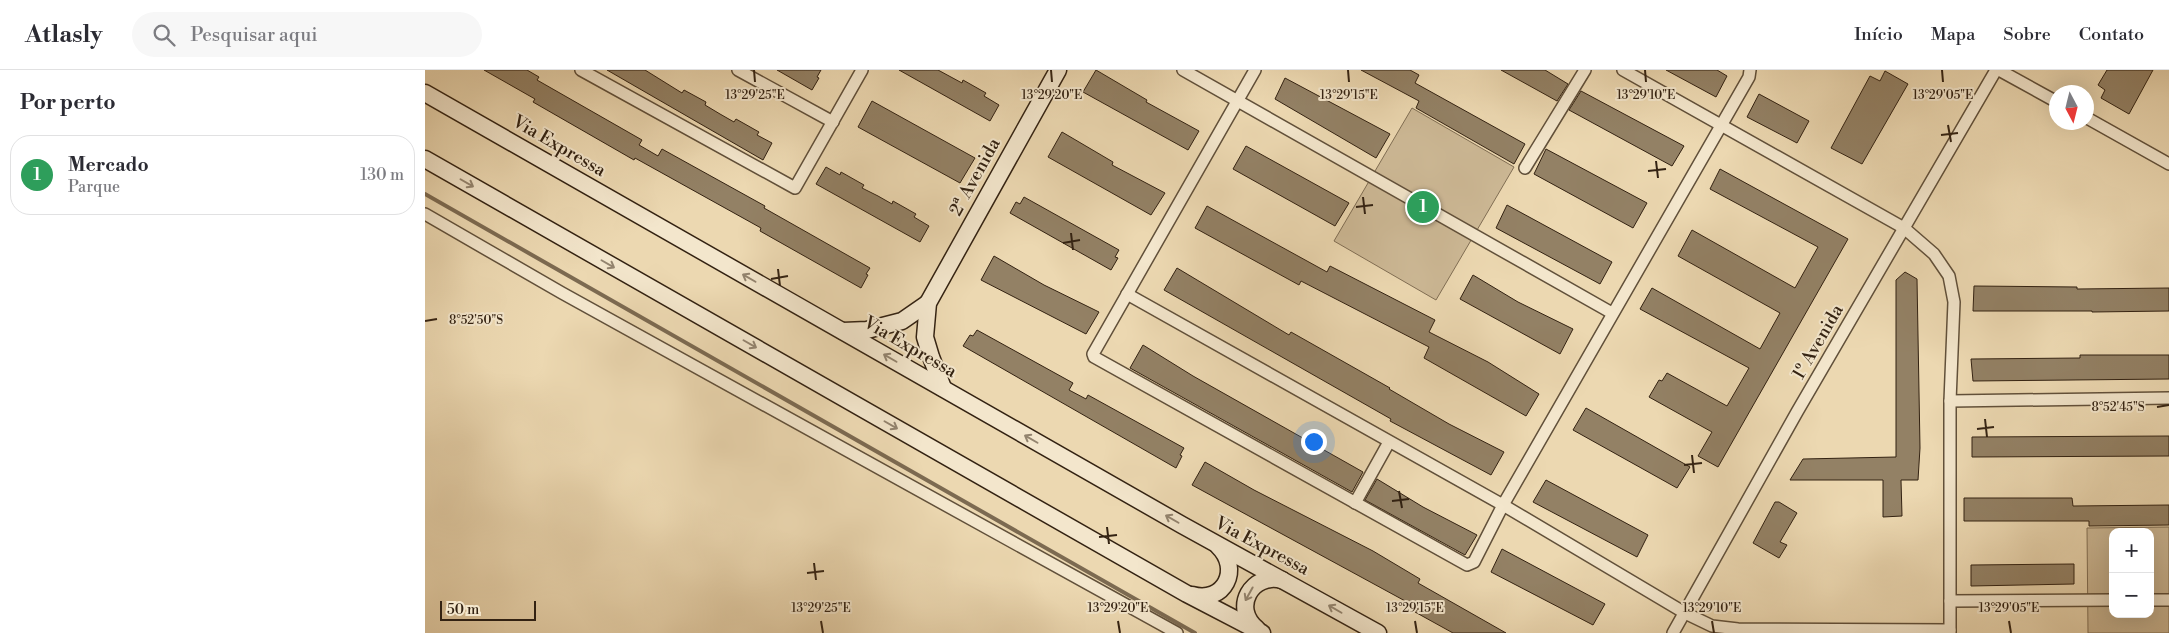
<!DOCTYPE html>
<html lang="pt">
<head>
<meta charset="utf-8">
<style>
	body { margin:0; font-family:"Libre Bodoni",serif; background:#f7f7f7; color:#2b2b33 }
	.controls { position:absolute; right:15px; bottom:15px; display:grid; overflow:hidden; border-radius:10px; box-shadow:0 5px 20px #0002 }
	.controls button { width:45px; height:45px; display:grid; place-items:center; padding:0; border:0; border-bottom:1px solid #e1e1e2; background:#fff; color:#2b2b33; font:25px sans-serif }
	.compass { position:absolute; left:1624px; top:15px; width:45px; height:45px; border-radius:50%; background:#fff; box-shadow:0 5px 20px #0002; rotate:173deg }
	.scale { position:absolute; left:15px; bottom:12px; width:96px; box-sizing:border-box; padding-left:5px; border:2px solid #332212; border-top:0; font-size:14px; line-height:18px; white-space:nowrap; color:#332212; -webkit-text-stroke:4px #f3e6cc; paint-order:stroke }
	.you { position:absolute; left:888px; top:371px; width:18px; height:18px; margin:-12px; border:4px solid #fff; border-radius:50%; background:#1a73e8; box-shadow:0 0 0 8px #1a73e833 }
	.badge { display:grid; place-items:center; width:32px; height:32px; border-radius:50%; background:#8f2418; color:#fff; font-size:16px; font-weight:700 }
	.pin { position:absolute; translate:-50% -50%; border:2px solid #fff; box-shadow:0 1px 5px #0006 }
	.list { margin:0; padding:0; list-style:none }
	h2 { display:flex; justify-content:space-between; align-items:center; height:65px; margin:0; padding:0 20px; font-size:21px }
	h2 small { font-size:16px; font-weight:400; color:#7c7c81 }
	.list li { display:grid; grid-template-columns:32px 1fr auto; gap:15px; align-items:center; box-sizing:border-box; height:80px; margin:0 10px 10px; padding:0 10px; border:1px solid #e1e1e2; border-radius:20px }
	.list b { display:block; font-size:19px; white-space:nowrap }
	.list p { margin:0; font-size:16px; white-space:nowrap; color:#7c7c81 }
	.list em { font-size:16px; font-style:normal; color:#7c7c81 }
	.icon { flex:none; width:28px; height:28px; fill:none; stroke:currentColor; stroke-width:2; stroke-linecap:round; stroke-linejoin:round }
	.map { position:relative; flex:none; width:1744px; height:563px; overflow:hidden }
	header { display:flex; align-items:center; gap:30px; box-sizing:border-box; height:70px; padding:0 25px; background:#fff; border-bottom:1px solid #e1e1e2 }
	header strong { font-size:24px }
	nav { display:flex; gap:28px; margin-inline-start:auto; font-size:18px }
	.search { width:350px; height:45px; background:#f7f7f7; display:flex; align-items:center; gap:12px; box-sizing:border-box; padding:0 18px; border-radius:28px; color:#7c7c81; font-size:19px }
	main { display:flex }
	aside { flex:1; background:#fff }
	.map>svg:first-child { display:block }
</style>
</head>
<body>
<header>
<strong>Atlasly</strong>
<div class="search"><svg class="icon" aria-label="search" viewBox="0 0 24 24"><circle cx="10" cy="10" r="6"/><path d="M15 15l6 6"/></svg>Pesquisar aqui</div>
<nav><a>Início</a><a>Mapa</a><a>Sobre</a><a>Contato</a></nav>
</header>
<main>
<aside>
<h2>Por perto<small></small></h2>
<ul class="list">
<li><span class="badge" style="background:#2e9e5b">1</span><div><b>Mercado</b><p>Parque</p></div><em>130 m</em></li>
</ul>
</aside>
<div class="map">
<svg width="1744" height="563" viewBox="0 0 1744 563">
	<rect width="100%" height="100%" fill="#ecd8b1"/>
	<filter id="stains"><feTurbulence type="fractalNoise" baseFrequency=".004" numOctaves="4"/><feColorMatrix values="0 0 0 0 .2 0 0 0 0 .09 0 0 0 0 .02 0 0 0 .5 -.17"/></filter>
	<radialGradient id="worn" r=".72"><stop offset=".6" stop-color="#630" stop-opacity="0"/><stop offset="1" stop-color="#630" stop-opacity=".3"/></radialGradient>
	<g fill="#cdb996" stroke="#806e54" fill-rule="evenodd">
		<polygon points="987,38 1089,97 1011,230 909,171"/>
		<path d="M1744 457V563H1663L1662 458ZM1688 462H1725V544H1688Z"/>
	</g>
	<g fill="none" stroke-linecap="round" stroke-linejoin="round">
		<polyline stroke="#7c6a51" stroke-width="4" points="0,124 770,563"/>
	</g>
	<g fill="#938165" stroke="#332212">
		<polygon points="59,0 102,0 114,7 112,10 217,70 214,75 233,86 237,79 340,136 339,138 445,198 441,204 443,205 436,218 335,161 336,158 210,88 209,90 108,32 110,29"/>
		<polygon points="182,0 220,0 257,23 259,20 281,32 280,35 295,44 309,52 311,49 334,62 332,65 347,73 338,90"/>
		<polygon points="352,0 396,0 392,7 394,8 387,20"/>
		<polygon points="474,0 513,0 537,13 538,10 561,23 559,26 574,35 565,51"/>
		<polygon points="671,0 722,30 721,32 774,61 763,80 658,22"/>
		<polygon points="936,0 985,0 994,5 990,13 1100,74 1089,94 991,38 994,31"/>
		<polygon points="1076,0 1120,0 1143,14 1132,31"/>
		<polygon points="1241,0 1292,0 1302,6 1291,27"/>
		<polygon points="1682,0 1728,0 1704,44 1676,28 1680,20 1673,15"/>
		<polygon points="1460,1 1483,14 1437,94 1406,78 1445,6 1455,11"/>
		<polygon points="860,8 965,64 951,88 850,29"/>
		<polygon points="1156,21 1259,76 1247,96 1144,40"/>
		<polygon points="1334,24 1384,51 1372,73 1322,47"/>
		<polygon points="447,31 550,88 535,113 433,57"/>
		<polygon points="637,62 688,92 687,95 740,123 726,145 623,87"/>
		<polygon points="821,76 924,133 910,156 808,99"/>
		<polygon points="1121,79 1222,133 1208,158 1109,104"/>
		<polygon points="401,97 415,105 416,102 439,115 437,118 453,126 467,134 468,131 491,144 489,147 504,156 495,172 391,114"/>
		<polygon points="1295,99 1423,169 1293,397 1273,386 1287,362 1224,327 1234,310 1237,311 1242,303 1302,336 1324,298 1215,239 1227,218 1335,279 1355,243 1253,186 1267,160 1370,218 1393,177 1285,119"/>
		<polygon points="599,127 694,180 690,187 693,188 686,200 585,143 591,132 595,134"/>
		<polygon points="1082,135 1187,192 1175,214 1071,158"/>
		<polygon points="782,136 902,202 905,196 1010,250 1004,262 1063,292 1114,324 1101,346 999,288 1004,277 876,211 874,215 770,158"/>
		<polygon points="569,186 619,215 674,242 661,264 556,210"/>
		<polygon points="752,198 864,265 866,262 965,318 964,319 1024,354 1079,382 1066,405 965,351 966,349 739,220"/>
		<polygon points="1480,202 1492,209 1495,378 1493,410 1476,410 1477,446 1458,447 1458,410 1365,410 1378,389 1471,387 1471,210"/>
		<polygon points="1048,205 1093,232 1148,259 1135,284 1035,229"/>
		<polygon points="1549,216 1652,217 1652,219 1744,218 1744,241 1667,242 1667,241 1548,241"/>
		<polygon points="552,260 648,313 644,320 661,329 663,325 759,378 755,385 757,386 751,398 538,276 545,265 548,266"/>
		<polygon points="718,275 768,306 938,402 927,422 705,298"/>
		<polygon points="1655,285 1744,285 1744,309 1548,311 1546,289 1655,288"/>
		<polygon points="1161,338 1265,397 1252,418 1148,360"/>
		<polygon points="1744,366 1744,386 1547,387 1547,367"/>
		<polygon points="780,392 829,420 948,481 995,509 993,513 1081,563 1028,563 990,542 993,538 767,415"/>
		<polygon points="952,409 998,437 1052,465 1040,485 940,430"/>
		<polygon points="1121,410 1223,465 1212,487 1108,432"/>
		<polygon points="1539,428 1647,428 1648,436 1744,435 1744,455 1664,456 1664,451 1539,451"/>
		<polygon points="1350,432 1354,432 1372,443 1355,472 1362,475 1354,488 1328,473"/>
		<polygon points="1077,479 1180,534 1168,555 1066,502"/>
		<polygon points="1649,494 1649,514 1546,516 1546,495"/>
	</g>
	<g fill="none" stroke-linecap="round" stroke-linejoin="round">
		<g stroke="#61503a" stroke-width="14">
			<g id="street">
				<polyline points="156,0 370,118 437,0"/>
				<polyline points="313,0 408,52"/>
				<polyline points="758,0 1187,243"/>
				<polyline points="830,0 668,284 669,287 1042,495 1049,492 1078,435 1324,7 1325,0"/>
				<polyline points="1198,0 1479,158 1509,184 1524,206 1529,232 1525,331 1525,563"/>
				<polyline points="1574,0 1632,32"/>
				<polyline points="1662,48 1744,94"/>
				<polyline points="1100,98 1160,0"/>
				<polyline points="0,144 137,223 752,563"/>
				<polyline points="702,224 1078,435 1260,543 1287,556 1313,559 1525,560"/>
				<polyline points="1525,331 1744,328"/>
				<polyline points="930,433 964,372"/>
				<polyline points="1725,530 1744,530"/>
				<polyline points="1525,531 1688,530"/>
				<polyline points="1248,563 1372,342 1571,0"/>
			</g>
		</g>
		<g stroke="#332212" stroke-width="19">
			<g id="secondary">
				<polyline points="0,23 757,455 953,563"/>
				<polyline points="0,89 762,524 837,563"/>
				<polyline points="418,261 442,260 477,251 503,233"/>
				<polyline points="518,318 506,287 500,267 503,233 633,0"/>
				<path d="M767 525C799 534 817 499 793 476"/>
				<path d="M832 559C806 538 827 502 857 510"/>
			</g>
		</g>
		<use href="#street" stroke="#f3e6cc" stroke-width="11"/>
		<use href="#secondary" stroke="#f3e6cc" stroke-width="16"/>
	</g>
	<defs><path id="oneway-shaft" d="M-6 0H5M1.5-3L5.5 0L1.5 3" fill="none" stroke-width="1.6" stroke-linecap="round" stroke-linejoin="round" transform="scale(1.25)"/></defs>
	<g stroke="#93846f">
		<use href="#oneway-shaft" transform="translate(42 113) rotate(30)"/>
		<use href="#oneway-shaft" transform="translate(183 194) rotate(30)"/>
		<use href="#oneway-shaft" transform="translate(324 208) rotate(-150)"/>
		<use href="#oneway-shaft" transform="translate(325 274) rotate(30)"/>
		<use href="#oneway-shaft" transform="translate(465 288) rotate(-150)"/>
		<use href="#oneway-shaft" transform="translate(466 355) rotate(30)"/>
		<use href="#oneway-shaft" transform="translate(606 369) rotate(-150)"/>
		<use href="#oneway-shaft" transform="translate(747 449) rotate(-150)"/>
		<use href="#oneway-shaft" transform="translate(824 524) rotate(119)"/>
		<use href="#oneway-shaft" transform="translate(910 539) rotate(-150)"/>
	</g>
	<path fill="none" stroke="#332212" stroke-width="2" d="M329 0 330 12M626 0 627 12M923 0 924 12M1220 0 1221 12M1517 0 1518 12M1523 55 1526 72M1516 65 1533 63M1231 91 1233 108M1223 101 1241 99M938 127 940 144M931 137 948 135M646 163 648 180M638 173 655 170M353 199 355 216M346 209 363 206M0 251 12 249M1732 337 1744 335M1560 349 1562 367M1552 359 1569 357M1267 385 1269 403M1259 395 1277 393M974 421 977 438M967 431 984 429M682 457 684 474M674 467 692 465M389 493 391 510M382 503 399 501M396 551 398 563M693 551 695 563M990 551 992 563M1287 551 1289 563M1584 551 1586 563"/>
	<g text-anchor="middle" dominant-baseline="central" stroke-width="4" stroke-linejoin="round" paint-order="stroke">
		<g font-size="18" fill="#332212" stroke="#f3e6cc">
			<text transform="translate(134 76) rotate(30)">Via Expressa</text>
			<text transform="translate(550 107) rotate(-61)">2ª Avenida</text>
			<text transform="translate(1393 272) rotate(-60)">1º Avenida</text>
			<text transform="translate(485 277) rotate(30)">Via Expressa</text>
			<text transform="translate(837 476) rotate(28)">Via Expressa</text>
		</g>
	</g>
	<g font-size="12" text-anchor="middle" fill="#332212" stroke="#f3e6cc" stroke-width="4" stroke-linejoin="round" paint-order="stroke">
		<text x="330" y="29">13°29'25"E</text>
		<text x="627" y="29">13°29'20"E</text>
		<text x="924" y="29">13°29'15"E</text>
		<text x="1221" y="29">13°29'10"E</text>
		<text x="1518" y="29">13°29'05"E</text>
		<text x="51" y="254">8°52'50"S</text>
		<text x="1693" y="341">8°52'45"S</text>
		<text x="396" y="542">13°29'25"E</text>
		<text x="693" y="542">13°29'20"E</text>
		<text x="990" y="542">13°29'15"E</text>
		<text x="1287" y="542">13°29'10"E</text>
		<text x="1584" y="542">13°29'05"E</text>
	</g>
	<rect width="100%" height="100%" filter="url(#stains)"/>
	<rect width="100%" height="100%" fill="url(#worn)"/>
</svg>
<div class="controls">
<button>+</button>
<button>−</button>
</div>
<svg class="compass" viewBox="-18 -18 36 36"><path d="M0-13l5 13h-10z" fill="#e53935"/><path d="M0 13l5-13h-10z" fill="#7c7c81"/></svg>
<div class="scale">50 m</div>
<div class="you"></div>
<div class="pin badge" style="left:998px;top:137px;background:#2e9e5b">1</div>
</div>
</main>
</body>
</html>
